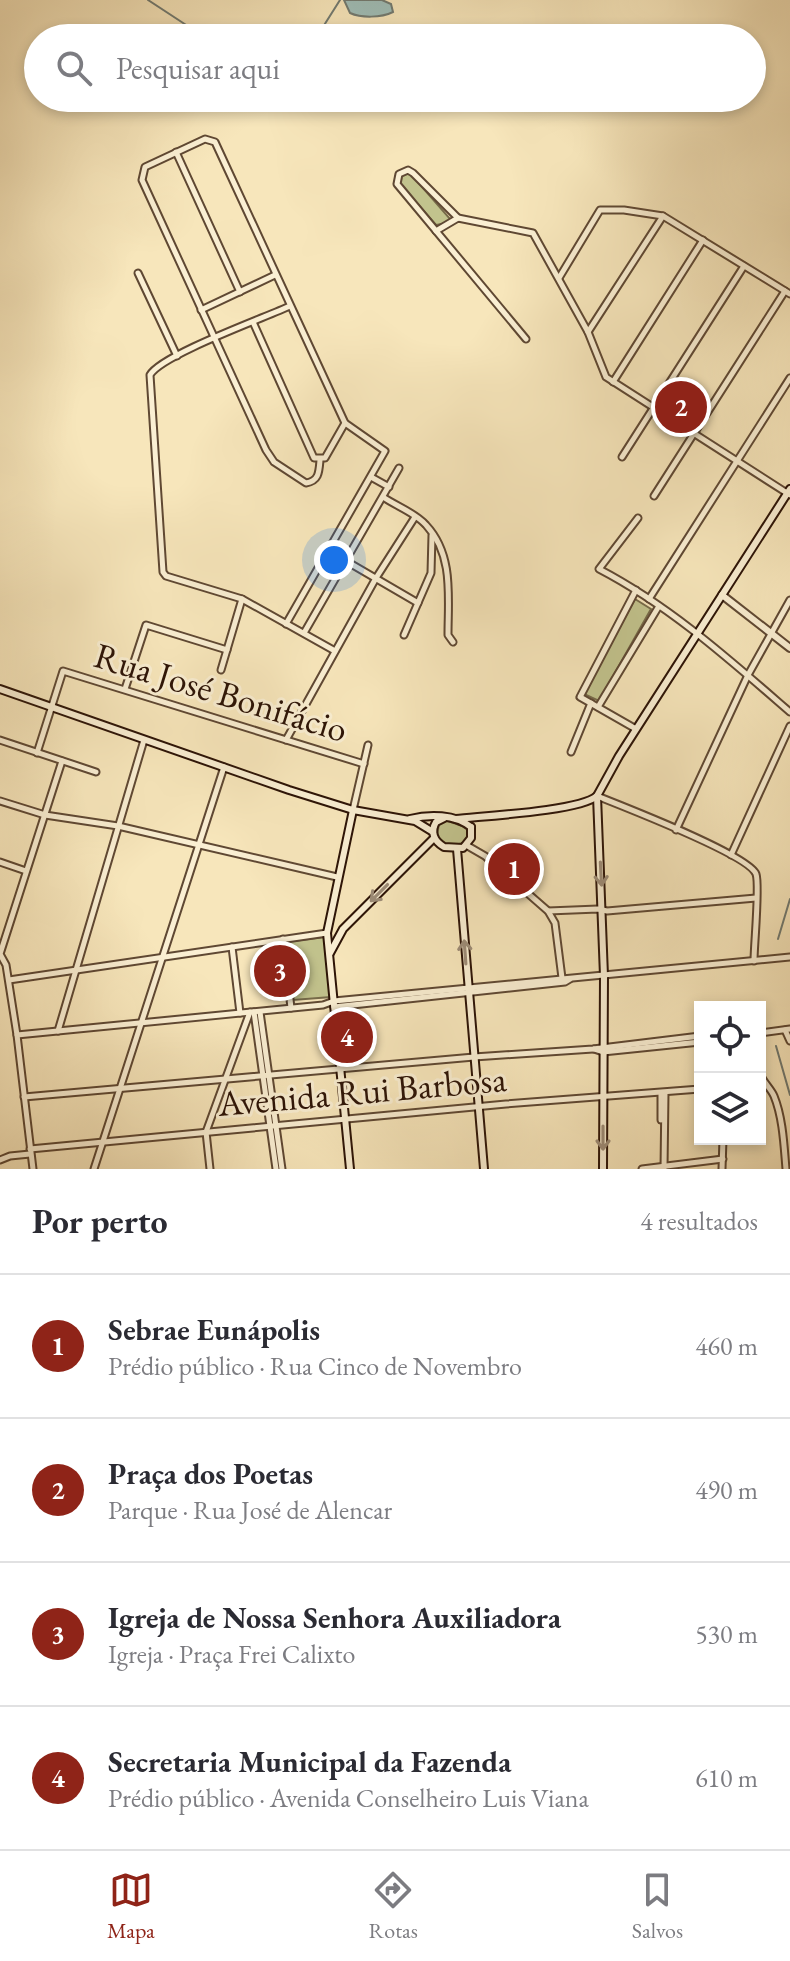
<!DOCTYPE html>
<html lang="pt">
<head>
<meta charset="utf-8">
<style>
	body { margin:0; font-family:"EB Garamond",serif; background:#f7f7f7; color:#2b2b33 }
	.controls { position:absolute; right:24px; bottom:24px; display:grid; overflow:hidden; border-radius:0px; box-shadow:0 4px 12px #0003 }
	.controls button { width:72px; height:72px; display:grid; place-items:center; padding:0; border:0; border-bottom:2px solid #e1e1e2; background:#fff; color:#2b2b33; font:40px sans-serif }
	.you { position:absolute; left:334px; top:560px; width:28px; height:28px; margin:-20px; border:6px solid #fff; border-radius:50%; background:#1a73e8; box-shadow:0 0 0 12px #1a73e833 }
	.badge { display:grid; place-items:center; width:52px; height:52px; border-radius:50%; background:#8f2418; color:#fff; font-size:26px; font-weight:700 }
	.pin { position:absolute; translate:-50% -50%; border:4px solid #fff; box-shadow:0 2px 8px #0006 }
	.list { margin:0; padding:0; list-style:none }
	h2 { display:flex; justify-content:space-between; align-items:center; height:104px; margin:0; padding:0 32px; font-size:34px }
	h2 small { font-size:26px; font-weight:400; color:#7c7c81 }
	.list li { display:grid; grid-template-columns:52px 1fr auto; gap:24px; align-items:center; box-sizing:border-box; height:144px; padding:0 32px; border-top:2px solid #e1e1e2 }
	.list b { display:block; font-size:30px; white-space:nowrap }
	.list p { margin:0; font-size:26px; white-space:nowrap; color:#7c7c81 }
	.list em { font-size:26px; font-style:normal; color:#7c7c81 }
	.icon { flex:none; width:44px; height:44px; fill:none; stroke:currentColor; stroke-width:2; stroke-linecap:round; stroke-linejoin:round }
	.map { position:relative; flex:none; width:790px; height:1169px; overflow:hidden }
	.search { position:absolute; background:#fff; box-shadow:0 4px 12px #0003; left:24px; right:24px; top:24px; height:88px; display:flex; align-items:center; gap:20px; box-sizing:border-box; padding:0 28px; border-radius:44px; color:#7c7c81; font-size:30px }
	.sheet { height:680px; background:#fff }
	nav { display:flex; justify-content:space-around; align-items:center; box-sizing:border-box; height:112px; border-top:2px solid #e1e1e2; background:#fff; font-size:22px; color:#7c7c81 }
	nav a { display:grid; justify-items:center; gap:4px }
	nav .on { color:#8f2418 }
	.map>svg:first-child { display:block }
</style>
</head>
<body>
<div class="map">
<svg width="790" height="1169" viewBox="0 0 790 1169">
	<rect width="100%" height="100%" fill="#f7e6bb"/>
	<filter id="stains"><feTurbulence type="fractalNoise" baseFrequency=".0025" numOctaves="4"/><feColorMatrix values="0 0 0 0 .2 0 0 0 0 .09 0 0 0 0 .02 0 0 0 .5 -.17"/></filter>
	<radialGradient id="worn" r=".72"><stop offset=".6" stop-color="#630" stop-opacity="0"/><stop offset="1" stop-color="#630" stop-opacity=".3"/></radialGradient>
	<g fill="#c2c38d" stroke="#776b4a" stroke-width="2">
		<polygon points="405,172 410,173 451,220 447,223 436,225 399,183 400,175"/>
		<polygon points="670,387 705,407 693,428 658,408"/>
		<polygon points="635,599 651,609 599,701 584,694"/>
		<polygon points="445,820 468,828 470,833 465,843 446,846 437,837 439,823"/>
		<polygon points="324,937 331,997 293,1000 286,942"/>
	</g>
	<path fill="#9fbeb8" stroke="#717a71" stroke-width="2" d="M344 0H382L391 4 393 12C381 18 361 18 350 13Z"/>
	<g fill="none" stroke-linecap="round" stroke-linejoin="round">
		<g stroke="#717a71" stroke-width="2">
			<polyline points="148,0 206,38"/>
			<polyline points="316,38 340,0"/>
			<polyline points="778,939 790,899"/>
			<polyline points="776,1046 790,1095"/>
		</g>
		<g stroke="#5f4833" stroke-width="9">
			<g id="minor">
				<polyline points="176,152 240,292"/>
				<polyline points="458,218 413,173 408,170 399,174 397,184 526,339"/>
				<polyline points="436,231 458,218 533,233 588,332 606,377 790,495"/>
				<polyline points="138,273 177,356"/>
				<polyline points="559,278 600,210 624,210 663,216 790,294"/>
				<path d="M290 306C264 318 161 355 150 375L163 572 166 576 242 599 335 651"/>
				<polyline points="201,310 275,275"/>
				<polyline points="253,322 314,458 325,458 345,423"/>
				<polyline points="588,332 663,216"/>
				<polyline points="671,381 711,406"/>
				<polyline points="613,382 703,240"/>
				<polyline points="622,457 744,266"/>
				<polyline points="371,477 389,487"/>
				<polyline points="654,496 785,291"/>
				<path d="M383 497C396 506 416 513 426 525 454 555 448 597 448 635L453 642"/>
				<path d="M638 518 599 569C670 606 730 660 790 712"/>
				<polyline points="346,561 418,603"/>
				<polyline points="649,599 790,378"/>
				<path d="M286 624 385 451 345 423 215 142 205 139 145 167 142 180 266 450 274 462 306 483C319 481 319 472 320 460"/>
				<polyline points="304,633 399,468"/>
				<polyline points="404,635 431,573 432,535"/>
				<polyline points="221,670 242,599"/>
				<polyline points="125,689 146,625 227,650"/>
				<polyline points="598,707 659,606"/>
				<polyline points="636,729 580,697 636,590"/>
				<polyline points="0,740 96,772"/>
				<polyline points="286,740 376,578 415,517"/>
				<polyline points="571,752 591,703"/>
				<polyline points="37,753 63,671 364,764"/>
				<path d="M597 796C622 806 749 855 756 874 760 885 754 945 754 961"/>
				<polyline points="0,801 45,815 118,826 337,877"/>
				<polyline points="353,810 368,745"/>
				<polyline points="676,830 748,675 790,600"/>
				<polyline points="466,845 485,856 548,911 555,923 562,978"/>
				<polyline points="731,855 790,726"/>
				<polyline points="0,862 26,871"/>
				<polyline points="548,911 598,909 607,911 756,898"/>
				<polyline points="283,939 291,1008"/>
				<polyline points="232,947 240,1013"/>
				<polyline points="9,980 327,933"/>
				<polyline points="334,1007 565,982 570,979"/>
				<polyline points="254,1012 276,1169"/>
				<polyline points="260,1012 282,1169"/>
				<polyline points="785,1030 790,1041"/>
				<polyline points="58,1031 144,740"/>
				<polyline points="760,1033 790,1029"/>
				<path d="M17 1035 323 1005 334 1001C486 985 638 973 790 957"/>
				<polyline points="594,1049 603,1052 700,1042"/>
				<path d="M760 1074C764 1083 771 1089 774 1096 783 1118 784 1146 786 1169"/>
				<polyline points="661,1093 661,1120"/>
				<polyline points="24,1097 474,1057 593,1049 700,1036"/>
				<polyline points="30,1149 506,1104 700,1089"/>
				<polyline points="0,1160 10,1156 30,1154"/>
				<polyline points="664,1168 665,1093"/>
				<polyline points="33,1169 17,1035 6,965 0,954 62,761"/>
				<polyline points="94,1169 224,767"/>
				<polyline points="210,1169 206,1132 250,1012"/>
				<polyline points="642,1169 723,1159"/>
				<polyline points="722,1169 723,1139"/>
			</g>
		</g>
		<g stroke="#5f4833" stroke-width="10">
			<polyline id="tertiary" points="722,595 790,648"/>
		</g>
		<g stroke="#2c1306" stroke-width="10">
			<g id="secondary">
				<polyline points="0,689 289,790 353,810 415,821 433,832"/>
				<path d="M444 818 436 822C430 832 434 841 444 847L463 848 471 838V827"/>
				<path d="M410 819C429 814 455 814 471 827"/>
				<path d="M456 819C483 816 580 811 597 796"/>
				<polyline points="457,849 484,1169"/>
				<polyline points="330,953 343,929 434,838"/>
				<polyline points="350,1169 327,933 353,810"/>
				<polyline points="603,1169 604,976 597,796 619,756 790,489"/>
			</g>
		</g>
		<use href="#minor" stroke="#faefd3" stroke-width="5"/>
		<use href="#tertiary" stroke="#faefd3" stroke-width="6"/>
		<use href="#secondary" stroke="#faefd3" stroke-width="6"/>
	</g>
	<defs><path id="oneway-shaft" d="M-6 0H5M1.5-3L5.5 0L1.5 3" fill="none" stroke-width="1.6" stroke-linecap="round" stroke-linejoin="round" transform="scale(2)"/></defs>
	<g stroke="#9d8c77">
		<use href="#oneway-shaft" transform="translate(601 874) rotate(87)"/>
		<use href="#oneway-shaft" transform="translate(379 893) rotate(135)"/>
		<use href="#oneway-shaft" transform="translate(465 952) rotate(-94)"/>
		<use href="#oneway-shaft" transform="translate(603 1138) rotate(90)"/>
	</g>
	<g text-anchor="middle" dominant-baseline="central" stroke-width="6" stroke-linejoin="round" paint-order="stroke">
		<g font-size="36" fill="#2c1306" stroke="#faefd3">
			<text transform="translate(221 692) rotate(17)">Rua José Bonifácio</text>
			<text transform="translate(362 1091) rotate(-5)">Avenida Rui Barbosa</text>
		</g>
	</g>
	<rect width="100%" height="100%" filter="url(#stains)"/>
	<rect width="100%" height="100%" fill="url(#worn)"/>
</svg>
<div class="controls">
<button><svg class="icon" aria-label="locate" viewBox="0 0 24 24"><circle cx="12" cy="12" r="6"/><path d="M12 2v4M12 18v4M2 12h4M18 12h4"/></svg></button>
<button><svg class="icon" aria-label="layers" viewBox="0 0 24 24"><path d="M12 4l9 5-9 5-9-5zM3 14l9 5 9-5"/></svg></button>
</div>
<div class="you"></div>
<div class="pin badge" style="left:514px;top:869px">1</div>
<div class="pin badge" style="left:681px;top:407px">2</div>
<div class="pin badge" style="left:280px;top:971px">3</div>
<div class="pin badge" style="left:347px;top:1037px">4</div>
<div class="search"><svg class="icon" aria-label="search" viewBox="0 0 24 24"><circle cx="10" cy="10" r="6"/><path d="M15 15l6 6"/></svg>Pesquisar aqui</div>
</div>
<section class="sheet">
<h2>Por perto<small>4 resultados</small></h2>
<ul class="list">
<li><span class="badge">1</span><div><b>Sebrae Eunápolis</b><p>Prédio público · Rua Cinco de Novembro</p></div><em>460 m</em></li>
<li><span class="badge">2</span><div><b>Praça dos Poetas</b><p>Parque · Rua José de Alencar</p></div><em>490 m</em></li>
<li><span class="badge">3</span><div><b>Igreja de Nossa Senhora Auxiliadora</b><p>Igreja · Praça Frei Calixto</p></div><em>530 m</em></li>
<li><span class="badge">4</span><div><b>Secretaria Municipal da Fazenda</b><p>Prédio público · Avenida Conselheiro Luis Viana</p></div><em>610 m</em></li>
</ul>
</section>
<nav>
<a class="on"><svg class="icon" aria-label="map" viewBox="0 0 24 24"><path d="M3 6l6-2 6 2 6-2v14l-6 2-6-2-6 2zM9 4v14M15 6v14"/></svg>Mapa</a>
<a><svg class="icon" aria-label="directions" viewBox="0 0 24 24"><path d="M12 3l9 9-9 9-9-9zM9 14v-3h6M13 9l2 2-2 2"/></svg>Rotas</a>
<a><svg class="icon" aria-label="saved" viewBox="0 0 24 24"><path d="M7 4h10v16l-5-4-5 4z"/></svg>Salvos</a>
</nav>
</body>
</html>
